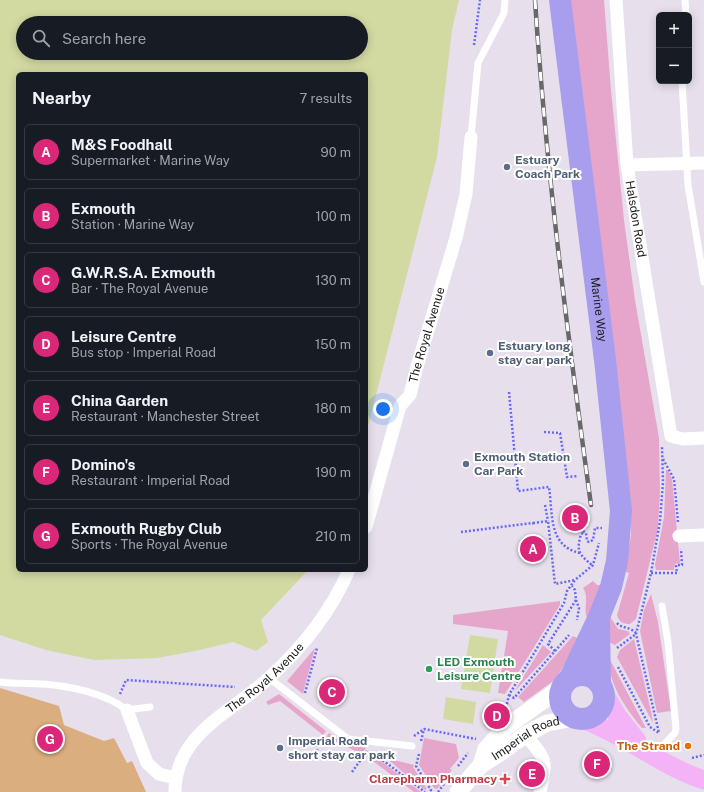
<!DOCTYPE html>
<html lang="en">
<head>
<meta charset="utf-8">
<style>
	body { margin:0; font-family:"Public Sans",sans-serif; background:#20242c; color:#f1f3f6 }
	.controls { position:absolute; right:12px; top:12px; display:grid; overflow:hidden; border-radius:6px; box-shadow:0 2px 10px #0003 }
	.controls button { width:36px; height:36px; display:grid; place-items:center; padding:0; border:0; border-bottom:1px solid #363941; background:#171b24; color:#f1f3f6; font:20px sans-serif }
	.you { position:absolute; left:383px; top:409px; width:14px; height:14px; margin:-10px; border:3px solid #fff; border-radius:50%; background:#1a73e8; box-shadow:0 0 0 6px #1a73e833 }
	.badge { display:grid; place-items:center; width:26px; height:26px; border-radius:50%; background:#db2777; color:#fff; font-size:13px; font-weight:700 }
	.pin { position:absolute; translate:-50% -50%; border:2px solid #fff; box-shadow:0 1px 4px #0006 }
	.list { margin:0; padding:0; list-style:none }
	h2 { display:flex; justify-content:space-between; align-items:center; height:52px; margin:0; padding:0 16px; font-size:17px }
	h2 small { font-size:13px; font-weight:400; color:#9ea1a6 }
	.list li { display:grid; grid-template-columns:26px 1fr auto; gap:12px; align-items:center; box-sizing:border-box; height:56px; margin:0 8px 8px; padding:0 8px; border:1px solid #363941; border-radius:6px }
	.list b { display:block; font-size:15px; white-space:nowrap }
	.list p { margin:0; font-size:13px; white-space:nowrap; color:#9ea1a6 }
	.list em { font-size:13px; font-style:normal; color:#9ea1a6 }
	.icon { flex:none; width:22px; height:22px; fill:none; stroke:currentColor; stroke-width:2; stroke-linecap:round; stroke-linejoin:round }
	.map { position:relative; flex:none; width:704px; height:792px; overflow:hidden }
	.search { position:absolute; background:#171b24; box-shadow:0 2px 10px #0003; left:16px; top:16px; width:352px; height:44px; display:flex; align-items:center; gap:10px; box-sizing:border-box; padding:0 14px; border-radius:22px; color:#9ea1a6; font-size:15px }
	.panel { position:absolute; background:#171b24; box-shadow:0 2px 10px #0003; left:16px; top:72px; width:352px; height:500px; border-radius:6px }
	.map>svg:first-child { display:block }
</style>
</head>
<body>
<div class="map">
<svg width="704" height="792" viewBox="0 0 704 792">
	<rect width="100%" height="100%" fill="#e7e0ec"/>
	<g fill="#e6a6cb">
		<path d="M567 0H604L611 90 624 220 635 300 659 438 660 493 658 528 636 619 630 624C623 624 619 622 617 615L629 573 624 571 631 535V503Z"/>
		<polygon points="666,470 668,470 672,479 680,563 675,564 674,570 656,570 655,565 664,517"/>
		<path d="M593 581 597 585H603L588 619C582 610 590 598 583 588Z"/>
		<polygon points="651,594 658,622 671,711 657,713 640,631 644,610"/>
		<polygon points="560,601 560,605 505,694 498,693 508,631 453,624 453,615"/>
		<polygon points="609,615 618,629 628,631 630,634 615,645 606,641"/>
		<polygon points="573,636 579,639 556,679 524,702 518,697"/>
		<polygon points="634,639 651,711 653,723 617,657 620,650"/>
		<polygon points="543,645 551,652 514,692"/>
		<polygon points="315,648 303,694 287,681"/>
		<path d="M608 656 646 728H642C625 708 608 683 608 656Z"/>
		<polygon points="279,694 326,731 323,735 280,701 268,705 266,702"/>
		<polygon points="329,733 343,744 366,748 362,754 326,737"/>
		<polygon points="424,738 456,744 459,758 450,769 452,770 437,789 434,788 419,765"/>
		<polygon points="368,751 421,792 414,792 365,755"/>
		<polygon points="386,758 414,765 413,767 427,789 425,790"/>
	</g>
	<polygon fill="#daae7f" points="0,688 59,706 64,725 104,741 114,738 127,763 132,761 146,792 0,792"/>
	<g fill="#d2d9a1" fill-rule="evenodd">
		<path d="M0 0H459L452 30 437 157 366 434V74H18V570H308L261 620 268 642 256 651 233 642 195 651 157 658 94 660 46 650 0 635ZM23 23H361V53H23Z"/>
		<polygon points="470,635 498,639 490,693 461,689"/>
		<polygon points="446,697 476,702 473,724 443,719"/>
	</g>
	<g fill="none" stroke-linecap="round" stroke-linejoin="round">
		<g stroke="#6968f5" stroke-width="2.5" stroke-dasharray="2 2" stroke-linecap="butt">
			<polyline points="474,45 480,0"/>
			<path d="M509 392 518 491 549 487C553 514 548 546 580 553"/>
			<polyline points="544,432 560,433 567,477 578,476"/>
			<polyline points="663,459 674,479 678,522"/>
			<polyline points="545,505 548,521"/>
			<polyline points="533,523 548,521 555,584 575,580"/>
			<polyline points="583,531 586,533 587,541 589,542 593,540 595,528 602,528"/>
			<polyline points="461,532 533,523 534,526"/>
			<path d="M583 533 581 534C576 552 579 554 593 566"/>
			<polyline points="651,573 677,573 676,565 682,565 681,549"/>
			<polyline points="576,600 579,608 577,620"/>
			<path d="M617 623C622 629 629 626 636 633"/>
			<polyline points="617,648 636,634"/>
			<polyline points="555,651 548,644 576,600 575,590 572,586"/>
			<polyline points="618,667 650,727 659,733 636,634 651,573 660,521 663,482 662,446"/>
			<polyline points="305,693 317,648"/>
			<polyline points="120,694 126,680 235,687"/>
			<polyline points="509,695 514,698 569,635"/>
			<polyline points="506,708 509,695 564,603 567,591 575,580 593,565 599,543"/>
			<polyline points="414,736 424,729 476,739"/>
			<polyline points="421,741 424,729"/>
			<polyline points="317,751 317,743 325,734"/>
			<polyline points="373,753 425,792"/>
			<polyline points="419,754 416,766 431,790 429,792"/>
			<polyline points="692,758 704,755"/>
			<polyline points="458,766 468,753"/>
			<polyline points="352,772 367,751"/>
			<polyline points="438,792 444,784"/>
		</g>
		<g stroke="#fff" stroke-width="7">
			<polyline points="685,0 686,15"/>
			<polyline points="682,81 688,185 704,282"/>
			<polyline points="471,137 478,63 504,13 505,0"/>
			<polyline points="269,678 348,739 412,746"/>
			<path d="M0 682C14 684 28 683 43 684 70 686 105 693 127 710L150 707"/>
			<polyline points="654,755 675,733 676,729 668,642 662,606"/>
		</g>
		<g stroke="#fff" stroke-width="13">
			<path id="s1" d="M616 0 627 165 671 436 683 439 704 438"/>
			<polyline points="627,165 704,163"/>
			<path id="s2" d="M366 527 400 406 410 395 416 370 456 238 466 194 471 137"/>
			<polyline points="679,536 704,535"/>
			<polyline points="127,710 147,763 159,774 175,778"/>
			<path d="M525 735C547 760 547 759 540 792"/>
			<path id="s3" d="M175 792C175 733 233 712 270 677 303 647 331 611 349 570"/>
		</g>
		<g stroke="#fff" stroke-width="17">
			<polyline points="481,765 486,749 506,727 562,687"/>
			<path id="s4" d="M458 792 481 765 503 751 525 735 547 723 574 718"/>
		</g>
		<g stroke="#f4b3f7" stroke-width="19">
			<polyline points="604,693 618,717 637,741"/>
			<path d="M582 719C626 735 661 766 704 780"/>
		</g>
		<g stroke="#a89eed" stroke-width="22">
			<path id="s5" d="M560 0 605 360 621 511 617 561 611 587 599 617 570 678"/>
			<polyline points="599,623 600,683"/>
			<circle cx="582" cy="697" r="22"/>
		</g>
		<g stroke="#686868" stroke-width="4.5">
			<path id="rail" d="M535 0C546 169 568 337 591 505"/>
		</g>
		<use href="#rail" stroke="#fff" stroke-width="3" stroke-dasharray="9" stroke-linecap="butt"/>
	</g>
	<g fill="#5c6f8a" stroke="#fff" stroke-width="1.5">
		<circle cx="507" cy="167" r="4"/>
		<circle cx="490" cy="353" r="4"/>
		<circle cx="466" cy="464" r="4"/>
		<circle cx="280" cy="748" r="4"/>
	</g>
	<circle fill="#2e9e5b" stroke="#fff" stroke-width="1.5" cx="429" cy="669" r="4"/>
	<circle fill="#e8710a" stroke="#fff" stroke-width="1.5" cx="688" cy="746" r="4"/>
	<path fill="#e0444e" stroke="#fff" stroke-width="1.5" d="M503 773h4v4h4v4h-4v4h-4v-4h-4v-4h4z"/>
	<g text-anchor="middle" dominant-baseline="central" stroke-width="4" stroke-linejoin="round" paint-order="stroke">
		<g font-size="12" font-weight="bold" fill="#4e5e75" stroke="#fff" text-anchor="start">
			<text x="515" y="160">Estuary<tspan x="515" dy="14">Coach Park</tspan></text>
			<text x="498" y="346">Estuary long<tspan x="498" dy="14">stay car park</tspan></text>
			<text x="474" y="457">Exmouth Station<tspan x="474" dy="14">Car Park</tspan></text>
			<text x="288" y="741">Imperial Road<tspan x="288" dy="14">short stay car park</tspan></text>
		</g>
		<g font-size="12" fill="#1a1a1a" stroke="#fff">
			<text stroke="none"><textPath href="#s1" startOffset="220">Halsdon Road</textPath></text>
			<text stroke="none"><textPath href="#s5" startOffset="312">Marine Way</textPath></text>
			<text stroke="none"><textPath href="#s2" startOffset="203">The Royal Avenue</textPath></text>
			<text stroke="none"><textPath href="#s3" startOffset="151">The Royal Avenue</textPath></text>
			<text stroke="none"><textPath href="#s4" startOffset="88">Imperial Road</textPath></text>
		</g>
		<g font-size="12" font-weight="bold" fill="#27864d" stroke="#fff" text-anchor="start">
			<text x="437" y="662">LED Exmouth<tspan x="437" dy="14">Leisure Centre</tspan></text>
		</g>
		<g font-size="12" font-weight="bold" fill="#c56008" stroke="#fff" text-anchor="end">
			<text x="680" y="746">The Strand</text>
		</g>
		<g font-size="12" font-weight="bold" fill="#be3a42" stroke="#fff" text-anchor="end">
			<text x="497" y="779">Clarepharm Pharmacy</text>
		</g>
	</g>
</svg>
<div class="controls">
<button>+</button>
<button>−</button>
</div>
<div class="you"></div>
<div class="pin badge" style="left:533px;top:549px">A</div>
<div class="pin badge" style="left:575px;top:518px">B</div>
<div class="pin badge" style="left:332px;top:692px">C</div>
<div class="pin badge" style="left:497px;top:716px">D</div>
<div class="pin badge" style="left:532px;top:774px">E</div>
<div class="pin badge" style="left:597px;top:764px">F</div>
<div class="pin badge" style="left:50px;top:739px">G</div>
<div class="search"><svg class="icon" aria-label="search" viewBox="0 0 24 24"><circle cx="10" cy="10" r="6"/><path d="M15 15l6 6"/></svg>Search here</div>
<section class="panel">
<h2>Nearby<small>7 results</small></h2>
<ul class="list">
<li><span class="badge">A</span><div><b>M&amp;S Foodhall</b><p>Supermarket · Marine Way</p></div><em>90 m</em></li>
<li><span class="badge">B</span><div><b>Exmouth</b><p>Station · Marine Way</p></div><em>100 m</em></li>
<li><span class="badge">C</span><div><b>G.W.R.S.A. Exmouth</b><p>Bar · The Royal Avenue</p></div><em>130 m</em></li>
<li><span class="badge">D</span><div><b>Leisure Centre</b><p>Bus stop · Imperial Road</p></div><em>150 m</em></li>
<li><span class="badge">E</span><div><b>China Garden</b><p>Restaurant · Manchester Street</p></div><em>180 m</em></li>
<li><span class="badge">F</span><div><b>Domino's</b><p>Restaurant · Imperial Road</p></div><em>190 m</em></li>
<li><span class="badge">G</span><div><b>Exmouth Rugby Club</b><p>Sports · The Royal Avenue</p></div><em>210 m</em></li>
</ul>
</section>
</div>
</body>
</html>
